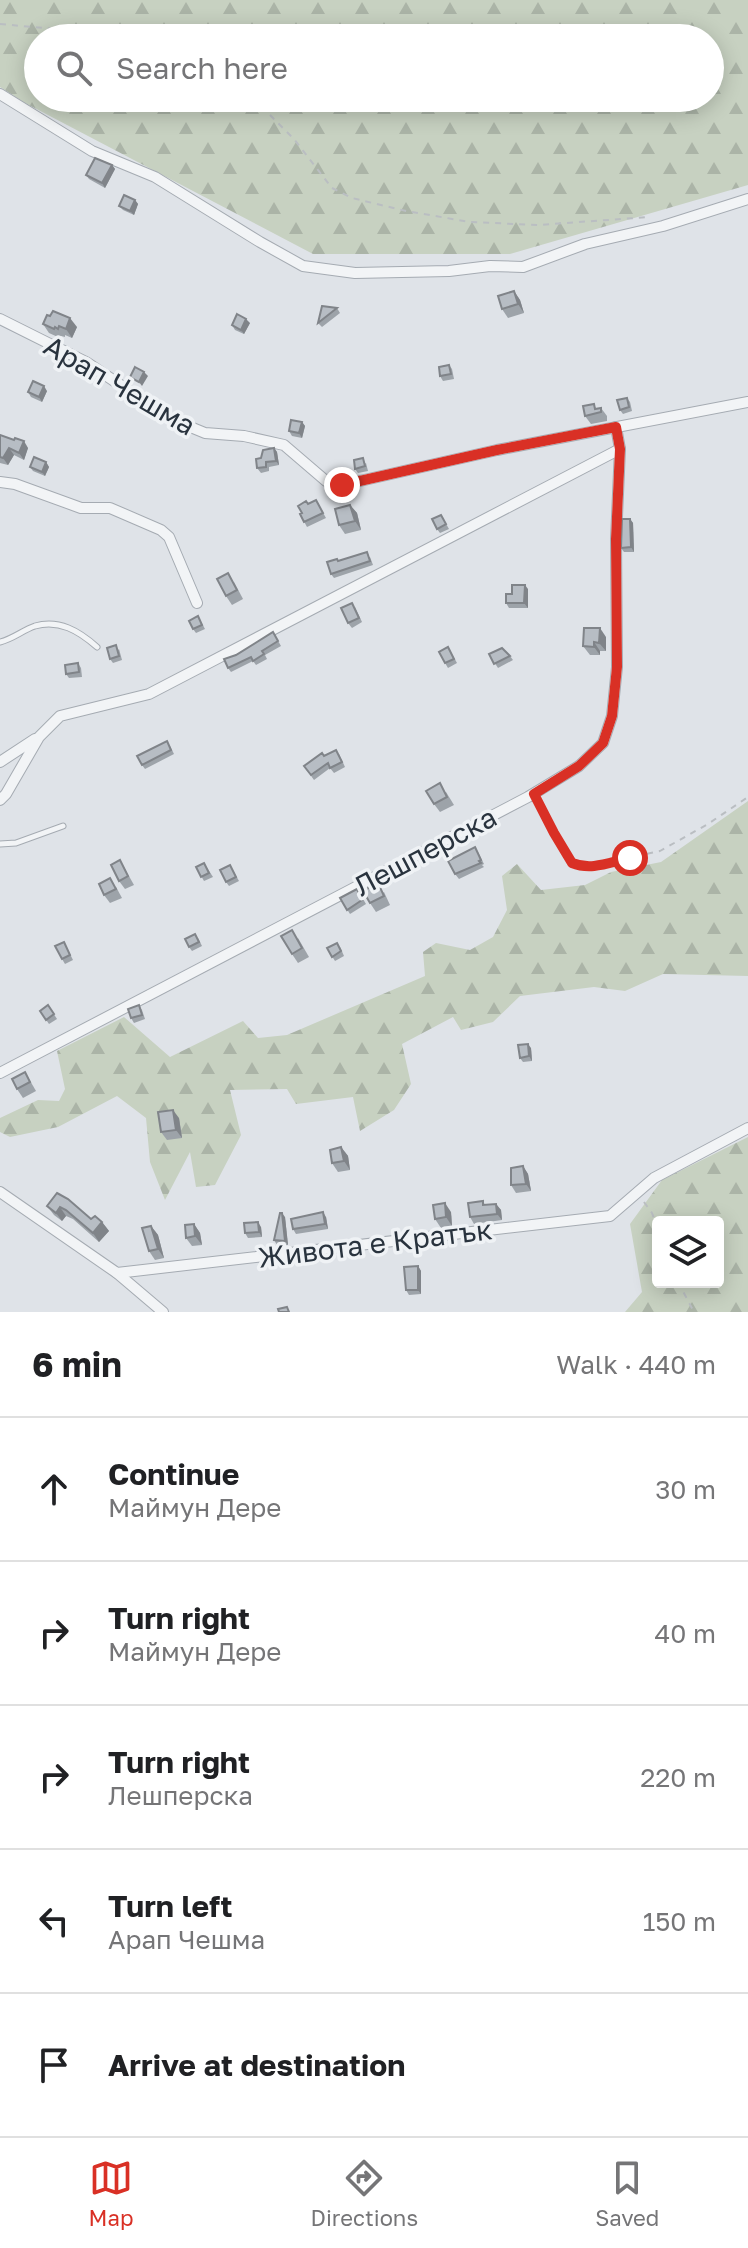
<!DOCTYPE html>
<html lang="en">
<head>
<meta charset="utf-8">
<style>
	body { margin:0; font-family:"Golos Text",sans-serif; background:#f2f2f2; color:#202124 }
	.controls { position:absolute; right:24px; bottom:24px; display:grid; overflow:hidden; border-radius:8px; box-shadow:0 4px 20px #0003 }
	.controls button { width:72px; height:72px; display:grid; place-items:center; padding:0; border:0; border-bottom:2px solid #e0e0e0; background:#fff; color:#202124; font:40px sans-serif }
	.stop { position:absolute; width:24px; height:24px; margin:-18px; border:6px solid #d93025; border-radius:50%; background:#fff }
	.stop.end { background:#d93025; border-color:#fff; box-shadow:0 2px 8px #0008 }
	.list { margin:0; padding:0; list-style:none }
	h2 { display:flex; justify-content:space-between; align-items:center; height:104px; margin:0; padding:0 32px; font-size:34px }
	h2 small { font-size:26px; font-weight:400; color:#757577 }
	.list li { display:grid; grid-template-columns:52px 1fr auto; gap:24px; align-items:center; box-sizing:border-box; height:144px; padding:0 32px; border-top:2px solid #e0e0e0 }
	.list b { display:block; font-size:30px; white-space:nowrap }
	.list p { margin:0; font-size:26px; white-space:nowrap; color:#757577 }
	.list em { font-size:26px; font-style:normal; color:#757577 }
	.icon { flex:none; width:44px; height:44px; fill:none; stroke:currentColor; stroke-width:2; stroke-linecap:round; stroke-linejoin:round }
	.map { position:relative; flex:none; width:748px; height:1312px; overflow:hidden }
	.search { position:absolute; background:#fff; box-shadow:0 4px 20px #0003; left:24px; right:24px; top:24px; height:88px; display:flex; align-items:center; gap:20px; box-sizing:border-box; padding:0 28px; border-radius:44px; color:#757577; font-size:30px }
	.sheet { height:824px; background:#fff }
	nav { display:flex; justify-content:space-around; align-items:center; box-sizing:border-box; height:112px; border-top:2px solid #e0e0e0; background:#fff; font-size:22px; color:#757577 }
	nav a { display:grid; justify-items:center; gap:4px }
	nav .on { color:#d93025 }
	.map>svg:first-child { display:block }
</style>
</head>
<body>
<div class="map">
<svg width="748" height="1312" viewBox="0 0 748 1312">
	<defs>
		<pattern id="forest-firs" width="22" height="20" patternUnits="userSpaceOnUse" patternTransform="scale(2)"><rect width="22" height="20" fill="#c7d1c1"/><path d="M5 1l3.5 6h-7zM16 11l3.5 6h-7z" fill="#abb4a7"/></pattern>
	</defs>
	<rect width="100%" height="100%" fill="#dfe3e8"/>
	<g fill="url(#forest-firs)" fill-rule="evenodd">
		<path d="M0 0H748V185L510 254H313L25 103 0 87ZM710 38V98H38V38Z"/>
		<polygon points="748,801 748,976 663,974 625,991 594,987 520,996 493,1022 461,1030 453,1017 402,1044 411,1084 394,1110 360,1131 353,1097 296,1104 287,1089 230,1090 241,1135 215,1185 196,1187 190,1152 165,1200 150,1162 146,1118 117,1096 58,1127 10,1137 0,1132 0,1118 38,1100 59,1101 65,1089 57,1051 124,1017 170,1057 243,1021 258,1038 287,1035 425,976 423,952 436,943 470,950 493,937 507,910 502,876 517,864 541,890 585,885 611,872 661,862"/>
		<path d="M748 1137V1312H625L642 1292 630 1224 662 1180ZM718 1222V1282H658V1222Z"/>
	</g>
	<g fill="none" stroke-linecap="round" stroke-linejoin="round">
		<g stroke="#a5abb2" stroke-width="7">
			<g id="lane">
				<path d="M0 642C13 639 23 630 35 626 59 619 79 631 97 647"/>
				<polyline points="0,844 16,843 63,826"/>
			</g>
		</g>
		<g stroke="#a5abb2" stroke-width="12">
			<g id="street">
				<polyline points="0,94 92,151 155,177 260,242 303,266 355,273 449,271 490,266 523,267 585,244 663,226 748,199"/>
				<polyline points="0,319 86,362 171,419 205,433 244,436 284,445 326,481 342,485 497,450 748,402"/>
				<polyline points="0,482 15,484 81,508 110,508 161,530 169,537 197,603"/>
				<polyline points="0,762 35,739"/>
				<polyline points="0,800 6,794 39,737 60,716 149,694 620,449"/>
				<polyline points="0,1073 528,797 579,766 603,743 612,716 617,667 616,539 620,449 616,427"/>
				<polyline points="0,1192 117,1273 610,1216 654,1178 748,1128"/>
				<polyline points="117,1273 163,1312"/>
			</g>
		</g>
		<g stroke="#babec2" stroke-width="2" stroke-dasharray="6 6" stroke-linecap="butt">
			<polyline points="0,24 55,29 97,38"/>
			<polyline points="253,98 294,139 332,188 352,198 406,211 470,222 538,225 649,217"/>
			<polyline points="540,805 572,863 589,868 596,867 605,863 660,851 708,824 748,797"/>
			<polyline points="644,1202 652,1213 658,1229"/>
			<polyline points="678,1282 694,1312"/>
		</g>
		<use href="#lane" stroke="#f2f4f6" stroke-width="5"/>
		<use href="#street" stroke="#f2f4f6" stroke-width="10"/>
	</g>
	<g fill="#9da3a9">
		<polygon points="112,165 115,169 105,188 89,179 86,175"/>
		<polygon points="135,200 138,204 134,215 123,210 119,206"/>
		<polygon points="514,291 520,300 524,313 508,318 502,309"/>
		<polygon points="337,308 340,313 322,327 318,323"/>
		<polygon points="250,323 244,334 235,330 232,325"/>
		<polygon points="43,324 77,327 72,338 65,335 65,337 61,336 60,338 49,333"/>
		<polygon points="449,365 452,369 454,379 443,381 440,376"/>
		<polygon points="47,391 42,402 31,397 28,392"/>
		<polygon points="627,398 630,402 632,411 623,414 620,410"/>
		<polygon points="601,408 607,416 607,421 591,424 585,416"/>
		<polygon points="302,422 305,426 302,438 292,436 289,431"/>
		<polygon points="0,435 28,448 24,460 14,455 8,465 0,463"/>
		<polygon points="274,448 277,452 279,465 269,467 269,471 261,473 257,468 261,458"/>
		<polygon points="46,462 49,467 45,476 33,471 30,467"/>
		<polygon points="366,463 368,471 358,473 355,469"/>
		<polygon points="316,500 326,518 307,527 300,514 302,513 308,504"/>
		<polygon points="350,505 357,513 361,530 345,534 339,525"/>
		<polygon points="441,515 449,529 440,533 437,529"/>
		<polygon points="630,519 633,523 634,552 624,552 621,548"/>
		<polygon points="370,557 373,565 334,578 331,574 338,561"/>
		<polygon points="234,582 243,599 232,605 226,596"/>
		<polygon points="528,589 528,608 509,608 506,603 512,594"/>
		<polygon points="355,607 362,622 352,628 348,623"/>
		<polygon points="198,616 205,629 196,633 193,629"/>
		<polygon points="273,632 281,646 265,655 267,659 256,665 253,661 231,672 228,668 236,655"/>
		<polygon points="606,637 606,651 600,651 600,655 590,655 583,646"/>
		<polygon points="448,647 457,663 448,668 445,663"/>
		<polygon points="119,649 122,660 113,663 110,659"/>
		<polygon points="489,654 510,656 513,660 498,668"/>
		<polygon points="78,663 81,668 82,677 69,678 66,674"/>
		<polygon points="170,746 174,754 145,769 142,765"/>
		<polygon points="339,754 345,767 334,773 330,768 314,780 304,766 324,756"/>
		<polygon points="446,792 454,805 440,812 434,804"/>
		<polygon points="478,852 484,864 482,865 484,867 459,879 455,874"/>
		<polygon points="120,860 134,885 125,889 119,881"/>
		<polygon points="204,863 213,877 204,881 196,867"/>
		<polygon points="230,865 239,881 229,886 226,882"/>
		<polygon points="116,887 122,898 110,903 104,895"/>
		<polygon points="384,892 390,905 376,912 370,903"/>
		<polygon points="360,894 366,904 350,914 340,898"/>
		<polygon points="198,938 202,946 192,951 189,947"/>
		<polygon points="298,938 309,957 298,963 292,954"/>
		<polygon points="64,942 73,960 65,964 62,959"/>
		<polygon points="340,947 344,956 335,961 327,948"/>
		<polygon points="48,1005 57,1019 49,1024 40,1011"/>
		<polygon points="139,1005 142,1010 145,1019 134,1023 131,1018"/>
		<polygon points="531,1048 532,1061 523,1062 520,1058"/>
		<polygon points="25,1072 36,1091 23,1098 17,1089"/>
		<polygon points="179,1118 182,1138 167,1140 161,1132"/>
		<polygon points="341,1147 348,1156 350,1170 338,1172 332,1163"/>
		<polygon points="523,1166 528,1174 531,1191 516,1193 511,1185"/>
		<polygon points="57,1193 91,1219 102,1222 109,1231 99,1242 73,1219 66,1216 62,1221 54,1215 47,1206"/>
		<polygon points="483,1201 485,1205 496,1204 501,1210 502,1220 474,1224 470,1217"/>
		<polygon points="451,1212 452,1226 441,1228 435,1219"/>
		<polygon points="285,1217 288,1245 277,1245 274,1240"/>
		<polygon points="326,1217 328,1229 296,1234 293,1229"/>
		<polygon points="194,1224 200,1233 202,1245 192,1246 186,1238"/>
		<polygon points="151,1226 158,1235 164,1258 155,1260 149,1251"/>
		<polygon points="261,1227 262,1237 248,1238 245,1233"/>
		<polygon points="418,1266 421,1271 421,1294 409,1295 406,1290"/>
	</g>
	<g fill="#808489">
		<polygon points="112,165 115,169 105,188 102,183"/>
		<polygon points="135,200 138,204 134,215 130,211"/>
		<polygon points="514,291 520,300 524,313 518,304"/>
		<polygon points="70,318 77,327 72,338 66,329"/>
		<polygon points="246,319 250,323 244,334 241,330"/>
		<polygon points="144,372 148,376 142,386 139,382"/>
		<polygon points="44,386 47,391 42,402 39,397"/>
		<polygon points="302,422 305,426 302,438 299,433"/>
		<polygon points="24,441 28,448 24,460 19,453"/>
		<polygon points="9,448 14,455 8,465 3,458"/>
		<polygon points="274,448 277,452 279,465 276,461"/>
		<polygon points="46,462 49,467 45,476 42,472"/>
		<polygon points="350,505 357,513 361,530 355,521"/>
		<polygon points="630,519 633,523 634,552 631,547"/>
		<polygon points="525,585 528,589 528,608 524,603"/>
		<polygon points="600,628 606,637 606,651 599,643"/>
		<polygon points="594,642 600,651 600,655 594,647"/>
		<polygon points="528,1044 531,1048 532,1061 529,1056"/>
		<polygon points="173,1110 179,1118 182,1138 176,1130"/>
		<polygon points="341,1147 348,1156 350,1170 344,1161"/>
		<polygon points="523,1166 528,1174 531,1191 526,1184"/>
		<polygon points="445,1203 451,1212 452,1226 446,1217"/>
		<polygon points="496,1204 501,1210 502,1220 497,1214"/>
		<polygon points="60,1207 66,1216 62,1221 56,1213"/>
		<polygon points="323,1212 326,1217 328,1229 325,1224"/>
		<polygon points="282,1213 285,1217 288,1245 285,1241"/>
		<polygon points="102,1222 109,1231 99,1242 93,1233"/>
		<polygon points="258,1222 261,1227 262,1237 259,1232"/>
		<polygon points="194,1224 200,1233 202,1245 195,1236"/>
		<polygon points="151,1226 158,1235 164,1258 158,1249"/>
		<polygon points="418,1266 421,1271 421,1294 418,1290"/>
	</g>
	<g fill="#b7bdc4" stroke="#808489" stroke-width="2">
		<polygon points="95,158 112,165 102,183 86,175"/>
		<polygon points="124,195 135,200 130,211 119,206"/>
		<polygon points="514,291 518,304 502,309 498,296"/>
		<polygon points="322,306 337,308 318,323"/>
		<polygon points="53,311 70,318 66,329 59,326 58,329 55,327 54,329 43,324 47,315 50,316"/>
		<polygon points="237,314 246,319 241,330 232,325"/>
		<polygon points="449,365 451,374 440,376 439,367"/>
		<polygon points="135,367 144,372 139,382 130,377"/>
		<polygon points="33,381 44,386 39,397 28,392"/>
		<polygon points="627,398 629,407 620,410 617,400"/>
		<polygon points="594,404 595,409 601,408 601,412 585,416 583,406"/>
		<polygon points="291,420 302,422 299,433 289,431"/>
		<polygon points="0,435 14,440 15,438 24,441 19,453 9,448 3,458 0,457"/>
		<polygon points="274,448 276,461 266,462 266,467 257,468 256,459 261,458 263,450"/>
		<polygon points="34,457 46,462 42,472 30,467"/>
		<polygon points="363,458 365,466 355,469 354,460"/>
		<polygon points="316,500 323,513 304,522 300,514 302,513 298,506 306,501 308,504"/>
		<polygon points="350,505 355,521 339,525 335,509"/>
		<polygon points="441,515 446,524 437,529 432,519"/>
		<polygon points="622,519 630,519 631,547 621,548"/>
		<polygon points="367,552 370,561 331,574 327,562 337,559 338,561"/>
		<polygon points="228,573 237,590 226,596 217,579"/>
		<polygon points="512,585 525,585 524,603 506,603 506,594 512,594"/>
		<polygon points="352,603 359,618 348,623 341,608"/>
		<polygon points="198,616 202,625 193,629 189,621"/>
		<polygon points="584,628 600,628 599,643 594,642 594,647 583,646"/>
		<polygon points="273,632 278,641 262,651 264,654 253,661 251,657 228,668 224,659 236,655"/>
		<polygon points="116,645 119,656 110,659 107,648"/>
		<polygon points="448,647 454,659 445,663 439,652"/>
		<polygon points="502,648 510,656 494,664 489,654"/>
		<polygon points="78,663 79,672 66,674 65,665"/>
		<polygon points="167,741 171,750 142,765 137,756"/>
		<polygon points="336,750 342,762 330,768 328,763 311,775 304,766 322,753 324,756"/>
		<polygon points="440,783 447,797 434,804 426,791"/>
		<polygon points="475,847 481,860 479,861 481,863 455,874 448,861"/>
		<polygon points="120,860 128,876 119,881 111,865"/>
		<polygon points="204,863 209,873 201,877 196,867"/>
		<polygon points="230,865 236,877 226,882 220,870"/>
		<polygon points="110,878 116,889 104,895 99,884"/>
		<polygon points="378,883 384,896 370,903 363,891"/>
		<polygon points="357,889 362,900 347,910 340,898"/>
		<polygon points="292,930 302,948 292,954 281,936"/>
		<polygon points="195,934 199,942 189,947 185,939"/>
		<polygon points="64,942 70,955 62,959 55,946"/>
		<polygon points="337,943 341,951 332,957 327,948"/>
		<polygon points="48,1005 54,1014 46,1020 40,1011"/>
		<polygon points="139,1005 142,1015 131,1018 128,1009"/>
		<polygon points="528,1044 529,1056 520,1058 518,1045"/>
		<polygon points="25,1072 30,1082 17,1089 12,1079"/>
		<polygon points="173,1110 176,1130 161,1132 158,1112"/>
		<polygon points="341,1147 344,1161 332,1163 330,1150"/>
		<polygon points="523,1166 526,1184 511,1185 511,1168"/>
		<polygon points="57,1193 68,1199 91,1219 95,1216 102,1222 93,1233 66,1210 60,1207 56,1213 47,1206"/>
		<polygon points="483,1201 483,1205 496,1204 497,1214 470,1217 468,1203"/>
		<polygon points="445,1203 446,1217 435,1219 433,1205"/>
		<polygon points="323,1212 325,1224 293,1229 291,1219"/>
		<polygon points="280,1213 282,1213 285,1241 274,1240"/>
		<polygon points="258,1222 259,1232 245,1233 244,1223"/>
		<polygon points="194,1224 195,1236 186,1238 185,1225"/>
		<polygon points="151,1226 158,1249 149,1251 142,1228"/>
		<polygon points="418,1266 418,1290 406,1290 404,1267"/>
		<polygon points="287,1307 289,1312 279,1312 278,1309"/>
	</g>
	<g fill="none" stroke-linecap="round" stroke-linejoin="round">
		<path stroke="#d93025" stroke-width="10" d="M342 485 497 450 616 427 620 449 616 539 617 667 612 716 603 743 579 766 534 794 554 833 572 863C592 871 610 862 630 858"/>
	</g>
	<g text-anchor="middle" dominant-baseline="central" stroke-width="7" stroke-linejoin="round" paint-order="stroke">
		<g font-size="28" fill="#29333e" stroke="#eff2f5">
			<text transform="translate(120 385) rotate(30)">Арап Чешма</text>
			<text transform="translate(425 851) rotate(-28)">Лешперска</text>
			<text transform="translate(375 1243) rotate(-7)">Живота е Кратък</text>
		</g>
	</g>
</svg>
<div class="controls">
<button><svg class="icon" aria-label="layers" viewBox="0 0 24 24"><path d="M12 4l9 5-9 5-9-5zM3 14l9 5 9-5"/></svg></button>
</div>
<div class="stop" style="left:630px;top:858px"></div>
<div class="stop end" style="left:342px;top:485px"></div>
<div class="search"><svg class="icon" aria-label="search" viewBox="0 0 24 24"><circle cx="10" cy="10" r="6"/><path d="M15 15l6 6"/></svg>Search here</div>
</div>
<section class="sheet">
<h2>6 min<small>Walk · 440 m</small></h2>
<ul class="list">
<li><svg class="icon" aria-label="ahead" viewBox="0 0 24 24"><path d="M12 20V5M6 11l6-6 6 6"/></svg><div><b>Continue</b><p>Маймун Дере</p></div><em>30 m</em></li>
<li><svg class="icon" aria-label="right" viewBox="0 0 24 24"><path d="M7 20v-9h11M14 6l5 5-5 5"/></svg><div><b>Turn right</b><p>Маймун Дере</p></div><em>40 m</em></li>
<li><svg class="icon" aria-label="right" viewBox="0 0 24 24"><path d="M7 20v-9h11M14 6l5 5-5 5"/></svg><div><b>Turn right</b><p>Лешперска</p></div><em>220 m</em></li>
<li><svg class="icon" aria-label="left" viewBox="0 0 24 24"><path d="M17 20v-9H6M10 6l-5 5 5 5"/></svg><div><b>Turn left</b><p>Арап Чешма</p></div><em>150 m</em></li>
<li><svg class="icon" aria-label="arrive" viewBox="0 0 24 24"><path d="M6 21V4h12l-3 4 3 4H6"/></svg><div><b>Arrive at destination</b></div></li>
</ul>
</section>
<nav>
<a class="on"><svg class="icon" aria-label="map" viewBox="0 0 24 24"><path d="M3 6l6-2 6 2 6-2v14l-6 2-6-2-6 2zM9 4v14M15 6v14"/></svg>Map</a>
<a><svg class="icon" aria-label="directions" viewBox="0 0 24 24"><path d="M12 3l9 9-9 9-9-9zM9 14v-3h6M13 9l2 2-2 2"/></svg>Directions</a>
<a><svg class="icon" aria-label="saved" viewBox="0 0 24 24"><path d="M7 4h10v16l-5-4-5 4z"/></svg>Saved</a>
</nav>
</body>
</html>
